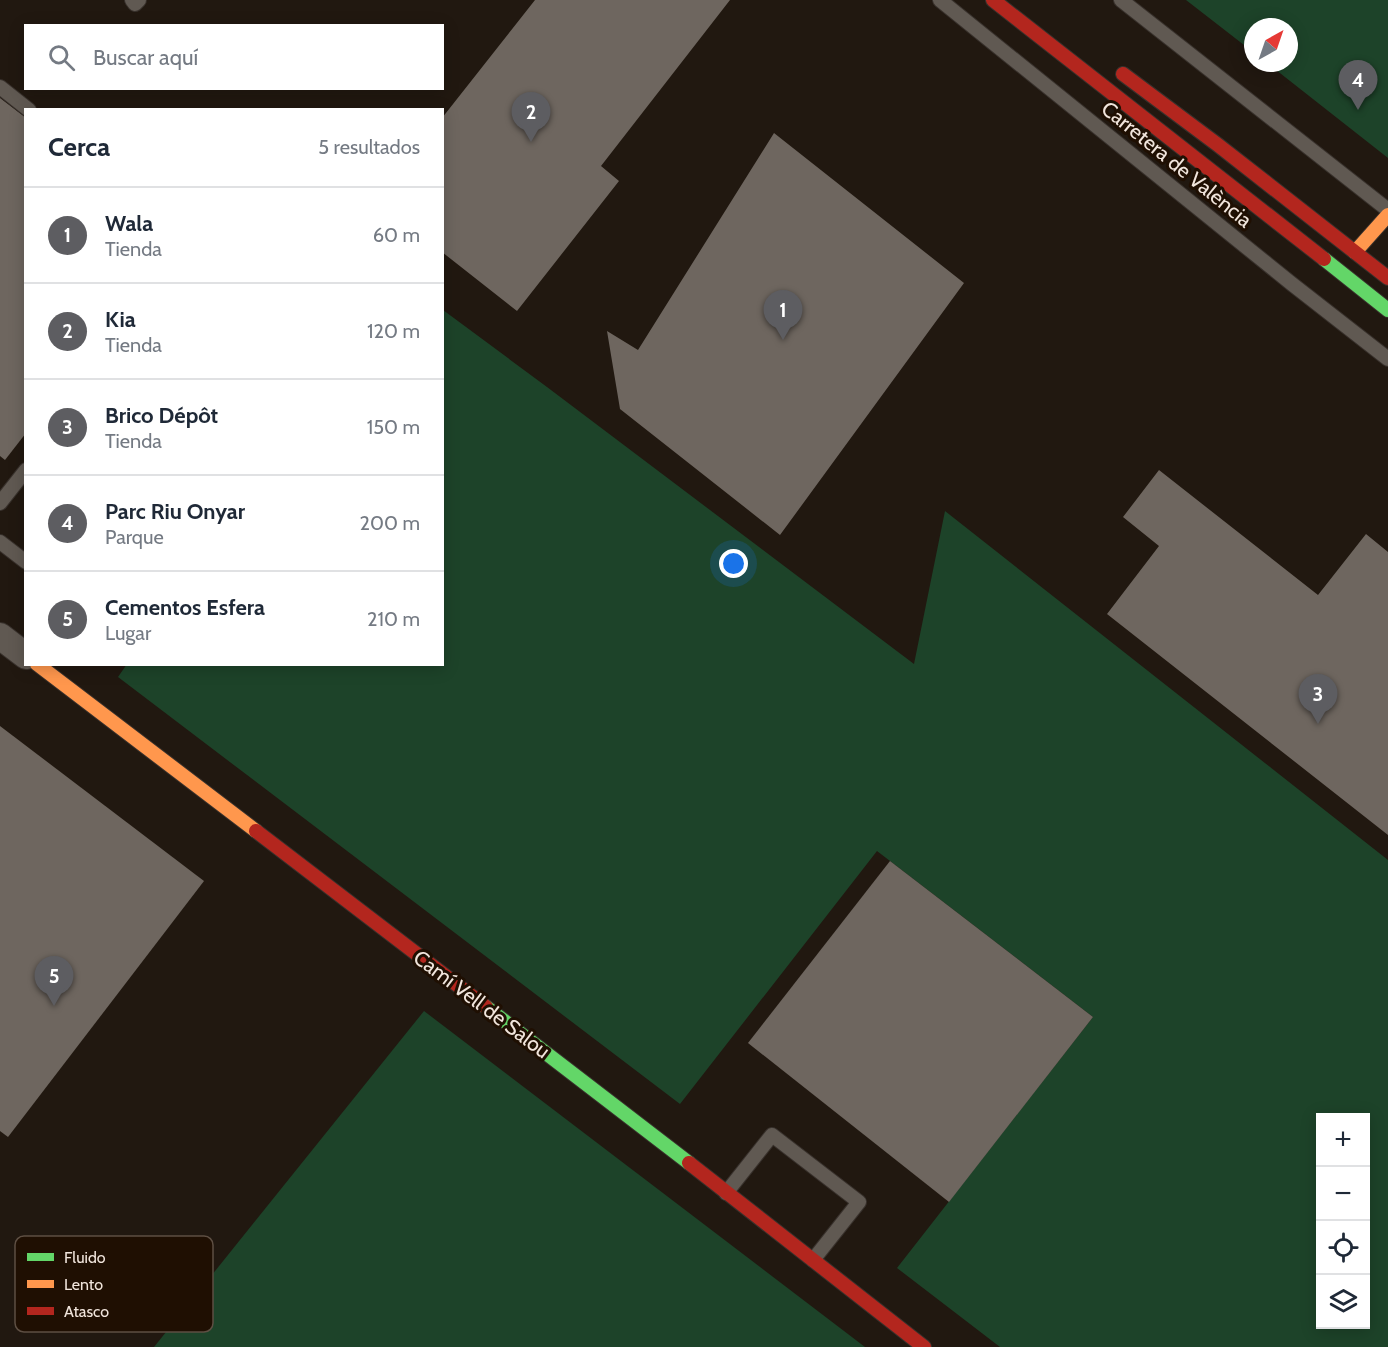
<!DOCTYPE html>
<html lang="es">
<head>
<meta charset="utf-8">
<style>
	body { margin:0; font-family:Cabin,sans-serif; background:#f6f6f7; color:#1f2937 }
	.controls { position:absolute; right:18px; bottom:18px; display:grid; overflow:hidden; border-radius:0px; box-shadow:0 3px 15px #0003 }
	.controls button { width:54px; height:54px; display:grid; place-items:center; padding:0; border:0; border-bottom:2px solid #e0e1e3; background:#fff; color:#1f2937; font:30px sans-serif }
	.compass { position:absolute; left:1244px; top:18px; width:54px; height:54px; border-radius:50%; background:#fff; box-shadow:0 3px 15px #0003; rotate:40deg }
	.you { position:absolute; left:734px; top:564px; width:21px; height:21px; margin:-15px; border:4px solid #fff; border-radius:50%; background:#1a73e8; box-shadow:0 0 0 9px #1a73e833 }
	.badge { display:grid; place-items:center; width:39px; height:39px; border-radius:50%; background:#5d5d61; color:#fff; font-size:20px; font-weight:700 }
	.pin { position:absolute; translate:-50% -50px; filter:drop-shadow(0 2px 3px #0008) }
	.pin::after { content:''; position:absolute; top:32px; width:21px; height:18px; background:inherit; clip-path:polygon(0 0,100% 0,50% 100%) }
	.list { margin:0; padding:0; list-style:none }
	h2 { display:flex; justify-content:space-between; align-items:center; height:78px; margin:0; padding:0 24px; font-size:26px }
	h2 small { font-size:20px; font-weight:400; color:#747a83 }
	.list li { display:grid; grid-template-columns:39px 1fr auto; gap:18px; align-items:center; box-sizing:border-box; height:96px; padding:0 24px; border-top:2px solid #e0e1e3 }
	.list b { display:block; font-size:22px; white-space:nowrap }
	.list p { margin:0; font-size:20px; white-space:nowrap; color:#747a83 }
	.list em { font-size:20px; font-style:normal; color:#747a83 }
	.icon { flex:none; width:33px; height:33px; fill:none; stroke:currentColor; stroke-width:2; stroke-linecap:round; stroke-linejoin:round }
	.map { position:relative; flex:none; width:1388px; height:1347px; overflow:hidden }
	.search { position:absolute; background:#fff; box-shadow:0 3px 15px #0003; left:24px; top:24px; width:420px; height:66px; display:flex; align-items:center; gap:15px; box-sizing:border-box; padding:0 21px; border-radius:0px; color:#747a83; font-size:22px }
	.panel { position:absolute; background:#fff; box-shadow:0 3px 15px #0003; left:24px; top:108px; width:420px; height:558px; border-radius:0px }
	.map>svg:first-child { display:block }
</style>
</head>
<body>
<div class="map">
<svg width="1388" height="1347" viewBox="0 0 1388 1347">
	<rect width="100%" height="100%" fill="#211810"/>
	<g fill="#1d4329" fill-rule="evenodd">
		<polygon points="1186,0 1388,0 1388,158 1267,63 1289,63 1289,27 1253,27 1253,52"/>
		<path d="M443 310 547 387 914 664 945 511 1388 860V1347H1000L897 1268 1093 1017 877 851 680 1104 118 677 127 664H442ZM1320 1118H1366V1324H1320Z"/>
		<polygon points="424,1011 865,1347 154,1347"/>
	</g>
	<g fill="#6e665f">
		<polygon points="535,0 730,0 601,166 619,181 517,311 442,252 442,118"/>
		<polygon points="0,98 26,118 26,433 5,460 0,456"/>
		<polygon points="774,133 964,283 780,535 620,409 607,331 638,350"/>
		<polygon points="1159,470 1318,595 1366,534 1388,552 1388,835 1107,614 1159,546 1123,517"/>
		<polygon points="0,726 204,881 8,1137 0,1131"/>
		<polygon points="890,861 1093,1017 949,1202 748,1043"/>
	</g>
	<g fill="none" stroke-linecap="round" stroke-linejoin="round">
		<g stroke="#38312c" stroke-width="16">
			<g id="lane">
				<polyline points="132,0 135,4 139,0"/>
				<polyline points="940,0 1292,284 1388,359"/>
				<polyline points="1121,0 1388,210"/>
				<polyline points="0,87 29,110"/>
				<polyline points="0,503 26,470"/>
				<polyline points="0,542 26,562"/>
				<polyline points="726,1193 772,1135 859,1202 813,1260"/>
			</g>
		</g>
		<g stroke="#38312c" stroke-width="28">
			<polyline id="street" points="0,636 26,656"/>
		</g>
		<g stroke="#38312c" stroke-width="16">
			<g id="fast">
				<polyline points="1324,259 1388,310"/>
				<polyline points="486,1007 689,1163"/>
			</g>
		</g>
		<g stroke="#38312c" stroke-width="16">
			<g id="slow">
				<polyline points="1355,252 1388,215"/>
				<polyline points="37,664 256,831"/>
			</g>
		</g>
		<g stroke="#38312c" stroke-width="16">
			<g id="jam">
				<polyline points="993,0 1324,259"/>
				<polyline points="1123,74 1218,145 1388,278"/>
				<polyline points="256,831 486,1007"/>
				<polyline points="689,1163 924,1347"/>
			</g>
		</g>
		<use href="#lane" stroke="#605952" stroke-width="14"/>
		<use href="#street" stroke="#605952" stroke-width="26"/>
		<use href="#fast" stroke="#63d668" stroke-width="14"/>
		<use href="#slow" stroke="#ff974d" stroke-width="14"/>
		<use href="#jam" stroke="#b3261e" stroke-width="14"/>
	</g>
	<g text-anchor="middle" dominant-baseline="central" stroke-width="6" stroke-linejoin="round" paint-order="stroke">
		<g font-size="21" fill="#f1e5dc" stroke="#1f0f02">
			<text transform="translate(1177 164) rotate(39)">Carretera de València</text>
			<text transform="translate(482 1004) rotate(37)">Camí Vell de Salou</text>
		</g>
	</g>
	<rect x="15" y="1236" width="198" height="96" rx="9" fill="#1f0f02" stroke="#5e4f43" stroke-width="1.5"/>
	<rect x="27" y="1253" width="27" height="8" fill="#63d668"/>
	<rect x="27" y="1280" width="27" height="8" fill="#ff974d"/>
	<rect x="27" y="1307" width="27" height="8" fill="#b3261e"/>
	<g font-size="16" fill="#f1e5dc">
		<text x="64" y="1263">Fluido</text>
		<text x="64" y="1290">Lento</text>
		<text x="64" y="1317">Atasco</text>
	</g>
</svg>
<div class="controls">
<button>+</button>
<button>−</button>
<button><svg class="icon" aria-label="locate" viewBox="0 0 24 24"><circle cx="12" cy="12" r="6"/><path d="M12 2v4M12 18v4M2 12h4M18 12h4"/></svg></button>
<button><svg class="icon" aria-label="layers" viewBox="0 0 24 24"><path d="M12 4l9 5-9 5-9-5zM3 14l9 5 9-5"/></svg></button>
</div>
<svg class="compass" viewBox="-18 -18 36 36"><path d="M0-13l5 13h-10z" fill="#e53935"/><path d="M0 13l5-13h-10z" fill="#747a83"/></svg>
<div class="you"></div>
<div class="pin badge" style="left:783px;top:340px">1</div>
<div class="pin badge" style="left:531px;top:142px">2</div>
<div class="pin badge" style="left:1318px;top:724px">3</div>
<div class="pin badge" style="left:1358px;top:110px">4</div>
<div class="pin badge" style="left:54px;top:1006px">5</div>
<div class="search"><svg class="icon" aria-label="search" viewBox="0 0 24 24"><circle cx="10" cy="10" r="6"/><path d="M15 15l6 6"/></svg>Buscar aquí</div>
<section class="panel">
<h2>Cerca<small>5 resultados</small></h2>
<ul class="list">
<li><span class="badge">1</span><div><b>Wala</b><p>Tienda</p></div><em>60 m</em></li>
<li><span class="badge">2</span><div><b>Kia</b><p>Tienda</p></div><em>120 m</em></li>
<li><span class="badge">3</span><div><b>Brico Dépôt</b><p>Tienda</p></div><em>150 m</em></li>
<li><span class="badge">4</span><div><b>Parc Riu Onyar</b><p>Parque</p></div><em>200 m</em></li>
<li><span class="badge">5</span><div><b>Cementos Esfera</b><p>Lugar</p></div><em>210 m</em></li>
</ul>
</section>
</div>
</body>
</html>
